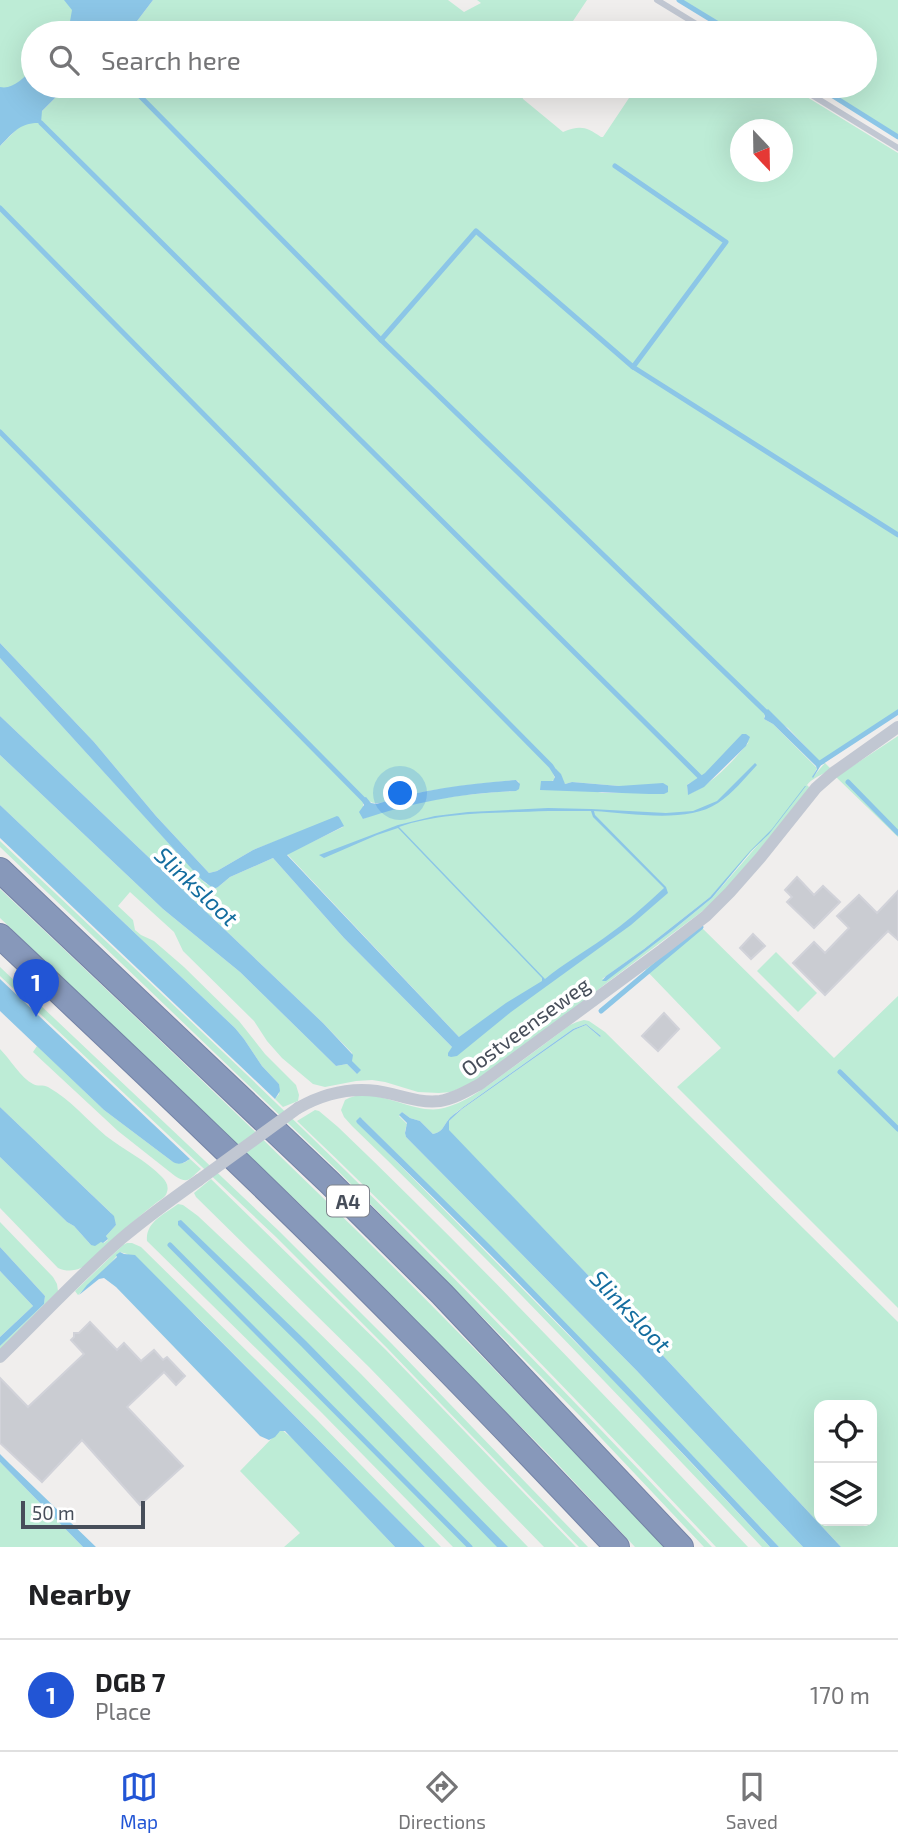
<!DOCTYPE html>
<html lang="en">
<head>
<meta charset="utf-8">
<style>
	body { margin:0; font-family:"Exo 2",sans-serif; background:#f6f6f6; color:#202124 }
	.controls { position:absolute; right:21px; bottom:21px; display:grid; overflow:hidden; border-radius:14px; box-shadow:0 7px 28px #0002 }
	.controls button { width:63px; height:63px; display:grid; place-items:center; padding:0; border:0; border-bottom:2px solid #e0e0e0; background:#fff; color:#202124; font:35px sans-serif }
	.compass { position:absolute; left:730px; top:119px; width:63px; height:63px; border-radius:50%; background:#fff; box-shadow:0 7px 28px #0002; rotate:158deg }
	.scale { position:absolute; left:21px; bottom:18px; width:124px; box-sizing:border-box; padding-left:7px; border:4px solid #474e5a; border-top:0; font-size:19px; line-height:24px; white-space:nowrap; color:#474e5a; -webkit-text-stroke:5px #fff; paint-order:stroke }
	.you { position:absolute; left:401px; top:794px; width:24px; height:24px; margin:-18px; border:5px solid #fff; border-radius:50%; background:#1a73e8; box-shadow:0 0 0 10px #1a73e833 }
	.badge { display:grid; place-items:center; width:46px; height:46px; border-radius:50%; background:#2255d5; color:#fff; font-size:23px; font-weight:700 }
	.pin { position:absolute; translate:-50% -58px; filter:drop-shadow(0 2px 4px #0008) }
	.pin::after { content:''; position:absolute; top:37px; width:24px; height:21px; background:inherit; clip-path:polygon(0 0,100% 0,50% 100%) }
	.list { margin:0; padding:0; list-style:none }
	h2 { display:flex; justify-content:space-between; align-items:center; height:91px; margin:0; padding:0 28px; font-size:30px }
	h2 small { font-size:23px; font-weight:400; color:#757577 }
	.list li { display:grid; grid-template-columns:46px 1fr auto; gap:21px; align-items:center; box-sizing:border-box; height:112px; padding:0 28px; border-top:2px solid #e0e0e0 }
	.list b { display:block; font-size:26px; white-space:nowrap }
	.list p { margin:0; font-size:23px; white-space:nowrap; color:#757577 }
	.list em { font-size:23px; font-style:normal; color:#757577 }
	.icon { flex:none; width:38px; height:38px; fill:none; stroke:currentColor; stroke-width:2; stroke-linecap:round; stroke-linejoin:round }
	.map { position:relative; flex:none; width:898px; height:1547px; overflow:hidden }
	.search { position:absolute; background:#fff; box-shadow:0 7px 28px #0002; left:21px; right:21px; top:21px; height:77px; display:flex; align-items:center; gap:18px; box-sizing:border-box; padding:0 24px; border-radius:38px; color:#757577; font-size:26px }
	.sheet { height:203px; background:#fff }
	nav { display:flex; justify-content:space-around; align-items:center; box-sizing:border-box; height:98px; border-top:2px solid #e0e0e0; background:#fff; font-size:19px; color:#757577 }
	nav a { display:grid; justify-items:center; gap:4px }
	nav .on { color:#2255d5 }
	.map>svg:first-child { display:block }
</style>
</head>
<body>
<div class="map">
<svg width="898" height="1547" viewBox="0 0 898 1547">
	<rect width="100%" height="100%" fill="#f0eeed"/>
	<g fill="#bdecd6" fill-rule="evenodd">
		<polygon points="0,0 114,0 82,33 33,33 33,83 0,117"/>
		<polygon points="153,0 448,0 464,12 481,3 477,0 587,0 565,33 123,33 131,29"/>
		<polygon points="680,0 898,0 898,139 814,86 865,86 865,33 732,33"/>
		<path d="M67 86H529L522 96 523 99 563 132C581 125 586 127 601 137H603L637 86H789L898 153V713L820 762 788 728 765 714 764 719 773 724 817 768 812 778 825 763 831 769C824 774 812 778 807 785L811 789 716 901 604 985 543 1033 474 1082 451 1092 439 1093 418 1092 385 1082 372 1080 356 1081 325 1087 313 1084 282 1058 267 1041 254 1021 183 951 174 932 130 892 118 906 133 920 135 930 141 935 154 941 184 967 239 1021 265 1054 296 1085 299 1095 298 1101 283 1107 275 1099 279 1094V1084L262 1066 244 1039 235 1028 0 805V755L163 909 240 972 336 1066 347 1064 357 1074 352 1061V1053L323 1023 0 716V658L205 883 214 888 218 887 230 877 273 858 344 938 452 1047 459 1037 287 854 343 827 339 817 253 850 217 871 209 873 156 816 94 742 0 643V146L20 126 31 122ZM740 130H782V172H740ZM749 742C733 761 711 786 688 794L687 786 688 784 698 779ZM553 773 565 784 572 782 619 786 666 793H602L552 781 555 779ZM516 780 519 782 516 791C464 794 412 800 363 819V803L369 801C378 807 390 799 400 797 438 788 477 784 516 780ZM769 832 712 898 673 930 608 978 602 979 644 949 710 897Z"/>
		<polygon points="898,736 898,837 836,777"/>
		<path d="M0 841C115 950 231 1058 344 1169 470 1292 591 1419 712 1547H704L585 1421 339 1172 0 847Z"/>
		<path d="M0 889C106 989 213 1090 317 1192 436 1307 551 1427 664 1547H635L549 1455 304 1208 0 918Z"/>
		<polygon points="699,925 834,1058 898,996 898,1308 677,1087 721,1048 644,968"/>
		<polygon points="776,952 817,993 798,1012 757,971"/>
		<polygon points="0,967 280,1232 392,1344 588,1547 579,1547 387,1348 276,1237 0,976"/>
		<path d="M584 1020 589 1021 605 1032 898 1322V1547H841L587 1274 448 1130 449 1121 462 1109 574 1030 586 1025 600 1037 601 1036 586 1024 573 1029 462 1108C457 1112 452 1115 449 1119 443 1126 443 1132 433 1134L420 1121 410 1118 402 1112 399 1116 407 1124 405 1131 406 1137 637 1371 803 1547H779C642 1402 504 1259 362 1119L356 1121 620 1387 770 1547H762C627 1405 493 1262 352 1126L344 1117 341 1110 345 1100C372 1084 410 1113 439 1109 466 1104 488 1085 509 1070 530 1055 550 1040 570 1025L577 1022ZM819 1405H872V1521H819Z"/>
		<path d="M37 1046 104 1110 173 1162 184 1163 190 1159 201 1169C190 1178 189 1185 175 1176L118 1131 33 1052Z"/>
		<path d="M0 1049C10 1059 21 1078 33 1084 37 1087 43 1084 48 1087 70 1099 87 1120 106 1136 124 1150 146 1160 162 1177 166 1181 169 1186 167 1192 166 1197 160 1200 156 1203 140 1215 126 1228 112 1242 96 1256 81 1278 58 1268L0 1208V1157L67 1222 74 1226 91 1245 101 1242 104 1243 108 1240 106 1236 116 1225 111 1213 0 1107Z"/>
		<path d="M315 1110 319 1111 338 1127C479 1262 614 1405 748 1547H716C579 1402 441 1258 297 1121Z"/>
		<polygon points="211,1179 386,1350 576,1547 544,1547 369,1367 196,1197 194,1193"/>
		<path d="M178 1204 183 1205 198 1216 249 1264 361 1374 528 1547H453L322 1413 147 1241C145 1222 165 1214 178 1204Z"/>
		<polygon points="0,1222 53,1277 57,1284 58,1291 0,1350 0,1346 44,1304 45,1296 0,1247"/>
		<polygon points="127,1243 132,1243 141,1247 316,1419 441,1547 425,1547 197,1317 127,1254 120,1252 105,1270 78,1295 75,1291 123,1245"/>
		<polygon points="0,1271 33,1306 0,1337"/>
		<polygon points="282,1430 292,1438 395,1547 284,1547 300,1533 240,1471 278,1432"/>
		<polygon points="0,1462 83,1547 0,1547"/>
	</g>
	<g fill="#8cc6e7" fill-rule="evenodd">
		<polygon points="64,0 153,0 131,29 123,33 68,33 72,10"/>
		<path d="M33 69V86H67L42 111 41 123C20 122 14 132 0 146V87C13 90 24 77 33 69Z"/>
		<path d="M0 643 94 742 156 816 209 873 217 871 253 850 337 816 339 817 344 826 287 855 459 1037 506 1003 542 981V978L398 828 377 835 324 858 319 855 398 825 435 816 468 812 548 808 591 809 666 813 693 811 717 801 755 763 757 765C745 778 733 793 718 803 687 824 630 813 594 811L595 815 666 887 668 893 631 925 511 1012 457 1056 451 1057 448 1056V1053L452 1047 344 938 273 858 230 877 218 887 214 889 201 879 0 658ZM548 811H591L593 817 664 888C645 906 625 923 604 938 584 952 563 964 545 979L399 827C442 811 502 813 548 811Z"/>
		<polygon points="768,709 820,761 823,760 825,763 821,765 813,778 812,777 817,769 816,766 773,724 764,719 765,716 764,713"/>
		<polygon points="0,716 323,1023 353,1055 352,1061 361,1070 357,1074 347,1064 336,1066 240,972 163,909 0,755"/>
		<polygon points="742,734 746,734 750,737 746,746 704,787 688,795 687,785 705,773"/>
		<polygon points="556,769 561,774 565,784 572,782 619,786 663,783 668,786 668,792 664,794 649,794 540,790 541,781 553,781 555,777 553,773"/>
		<path d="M516 780 520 784 519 789 516 791C464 793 413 802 363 819L359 812 364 805 361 799 366 797 371 803 377 804C422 789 469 784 516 780Z"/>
		<polygon points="805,786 806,786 769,834 751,851 712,898 673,930 606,981 602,981 606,976 644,949 710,897 750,851 772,829"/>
		<polygon points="0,805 235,1028 244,1039 262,1066 279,1084 280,1091 275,1099 0,838"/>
		<path d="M0 979 190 1159C185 1162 180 1166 173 1162L104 1110 0 1011Z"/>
		<path d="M586 1024 601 1036 600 1037 586 1025 574 1030 462 1109 449 1121V1130L587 1274 841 1547H803L637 1371 406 1137 405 1133 407 1123 399 1115 402 1112 410 1118 420 1121 433 1134C443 1132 443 1126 449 1119 452 1115 458 1112 462 1108L573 1029Z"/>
		<polygon points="0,1107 114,1216 116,1225 106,1236 108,1239 103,1243 101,1242 95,1246 91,1245 74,1226 67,1222 0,1157"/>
		<path d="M360 1117 491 1246 624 1383 779 1547H770C636 1402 499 1260 357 1123L356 1121Z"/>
		<polygon points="181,1220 306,1341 508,1547 497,1547 301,1346 178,1225 178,1221"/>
		<polygon points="0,1247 45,1296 44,1304 0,1346 0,1337 33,1306 0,1271"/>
		<polygon points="120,1252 124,1254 135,1255 425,1547 395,1547 285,1431 280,1431 275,1437 269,1440 260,1436 116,1287 104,1278 99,1279 79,1295 87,1285 117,1257 116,1255"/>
		<polygon points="0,1454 10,1464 96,1547 83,1547 0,1462"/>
	</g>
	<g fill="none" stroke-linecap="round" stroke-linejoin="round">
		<g stroke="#8cc6e7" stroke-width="5">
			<polyline points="679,0 733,33"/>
			<polyline points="130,86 381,340 769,715"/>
			<polyline points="817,86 898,137"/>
			<polyline points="41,123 703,780"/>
			<polyline points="0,208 551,766 558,777"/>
			<polyline points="381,340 476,231 633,367 726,242 615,166"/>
			<polyline points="633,367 898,535"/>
			<polyline points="0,432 366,802"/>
			<polyline points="820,763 898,712"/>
			<polyline points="848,782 898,833"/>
			<polyline points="601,1011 701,927"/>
			<polyline points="840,1072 898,1129"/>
			<polyline points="170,1245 470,1547"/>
		</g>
	</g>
	<g fill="#caccd2" stroke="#d1d2d9" stroke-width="2">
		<polygon points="797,877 814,895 823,886 840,902 814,928 787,902 792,897 785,890"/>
		<polygon points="898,891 898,940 888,931 825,995 793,963 814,942 825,953 849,928 837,916 859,895 877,913"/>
		<polygon points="753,934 765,946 751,959 740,948"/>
		<polygon points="664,1013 679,1029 658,1051 642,1036"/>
		<polygon points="90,1322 117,1350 124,1343 141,1361 154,1350 163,1360 167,1357 185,1376 176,1385 164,1372 127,1407 183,1466 140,1505 82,1440 42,1482 0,1443 0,1378 28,1407 84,1354 71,1340 74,1337 74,1333 79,1333"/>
	</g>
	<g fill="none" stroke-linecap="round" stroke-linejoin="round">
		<g stroke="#7383a6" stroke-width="26">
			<g id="highway">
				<polyline points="0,870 329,1182 442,1294 681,1547"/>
				<path d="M0 936C138 1066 275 1195 408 1330 479 1401 548 1474 617 1547"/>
			</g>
		</g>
		<g stroke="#c1c7d2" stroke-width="6">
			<polyline points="657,0 711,33"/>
			<polyline points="797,86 898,148"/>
		</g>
		<g stroke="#c1c7d2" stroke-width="12">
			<path d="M298 1108C328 1091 358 1085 392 1094 408 1098 423 1103 440 1101 454 1099 467 1091 480 1084L662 950 706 916 730 892 760 858 816 788 833 773 898 727"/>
			<path d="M0 1357C40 1318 79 1276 121 1239 146 1218 172 1199 199 1180"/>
		</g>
		<use href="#highway" stroke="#8798ba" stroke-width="24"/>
		<polyline stroke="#c1c7d2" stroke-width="12" points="199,1180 298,1108"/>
	</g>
	<g text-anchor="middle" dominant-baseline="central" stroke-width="7" stroke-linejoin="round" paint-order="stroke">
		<rect fill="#fff" stroke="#7e838c" stroke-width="2" x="327" y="1185.5" width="42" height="31" rx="5"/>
		<g font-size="19" font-weight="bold" fill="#474e5a">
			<text x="348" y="1201">A4</text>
		</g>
		<g font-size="21" fill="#474e5a" stroke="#fff">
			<text transform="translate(525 1026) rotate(-36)">Oostveenseweg</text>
		</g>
		<g font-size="23" font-style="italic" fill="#146d9f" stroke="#fff">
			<text transform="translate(197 886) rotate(43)">Slinksloot</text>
			<text transform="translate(631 1311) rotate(46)">Slinksloot</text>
		</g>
	</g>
</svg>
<div class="controls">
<button><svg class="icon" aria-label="locate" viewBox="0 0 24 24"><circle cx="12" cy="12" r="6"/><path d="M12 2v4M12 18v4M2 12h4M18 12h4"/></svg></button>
<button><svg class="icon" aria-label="layers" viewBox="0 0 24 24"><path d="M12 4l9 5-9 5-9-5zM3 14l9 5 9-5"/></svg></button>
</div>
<svg class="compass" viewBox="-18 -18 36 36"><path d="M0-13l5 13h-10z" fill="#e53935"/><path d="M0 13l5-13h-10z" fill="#757577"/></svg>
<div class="scale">50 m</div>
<div class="you"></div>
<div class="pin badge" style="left:36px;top:1017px">1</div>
<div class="search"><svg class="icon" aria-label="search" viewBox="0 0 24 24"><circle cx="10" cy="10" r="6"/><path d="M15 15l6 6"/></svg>Search here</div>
</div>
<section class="sheet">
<h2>Nearby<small></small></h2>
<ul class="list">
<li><span class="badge">1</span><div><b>DGB 7</b><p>Place</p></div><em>170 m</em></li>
</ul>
</section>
<nav>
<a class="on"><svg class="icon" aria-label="map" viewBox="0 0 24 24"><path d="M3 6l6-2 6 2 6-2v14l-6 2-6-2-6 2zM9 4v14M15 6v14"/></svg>Map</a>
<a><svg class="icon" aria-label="directions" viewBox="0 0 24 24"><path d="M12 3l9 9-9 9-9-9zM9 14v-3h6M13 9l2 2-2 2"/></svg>Directions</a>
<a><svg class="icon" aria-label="saved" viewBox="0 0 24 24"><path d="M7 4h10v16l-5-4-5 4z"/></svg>Saved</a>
</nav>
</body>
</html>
